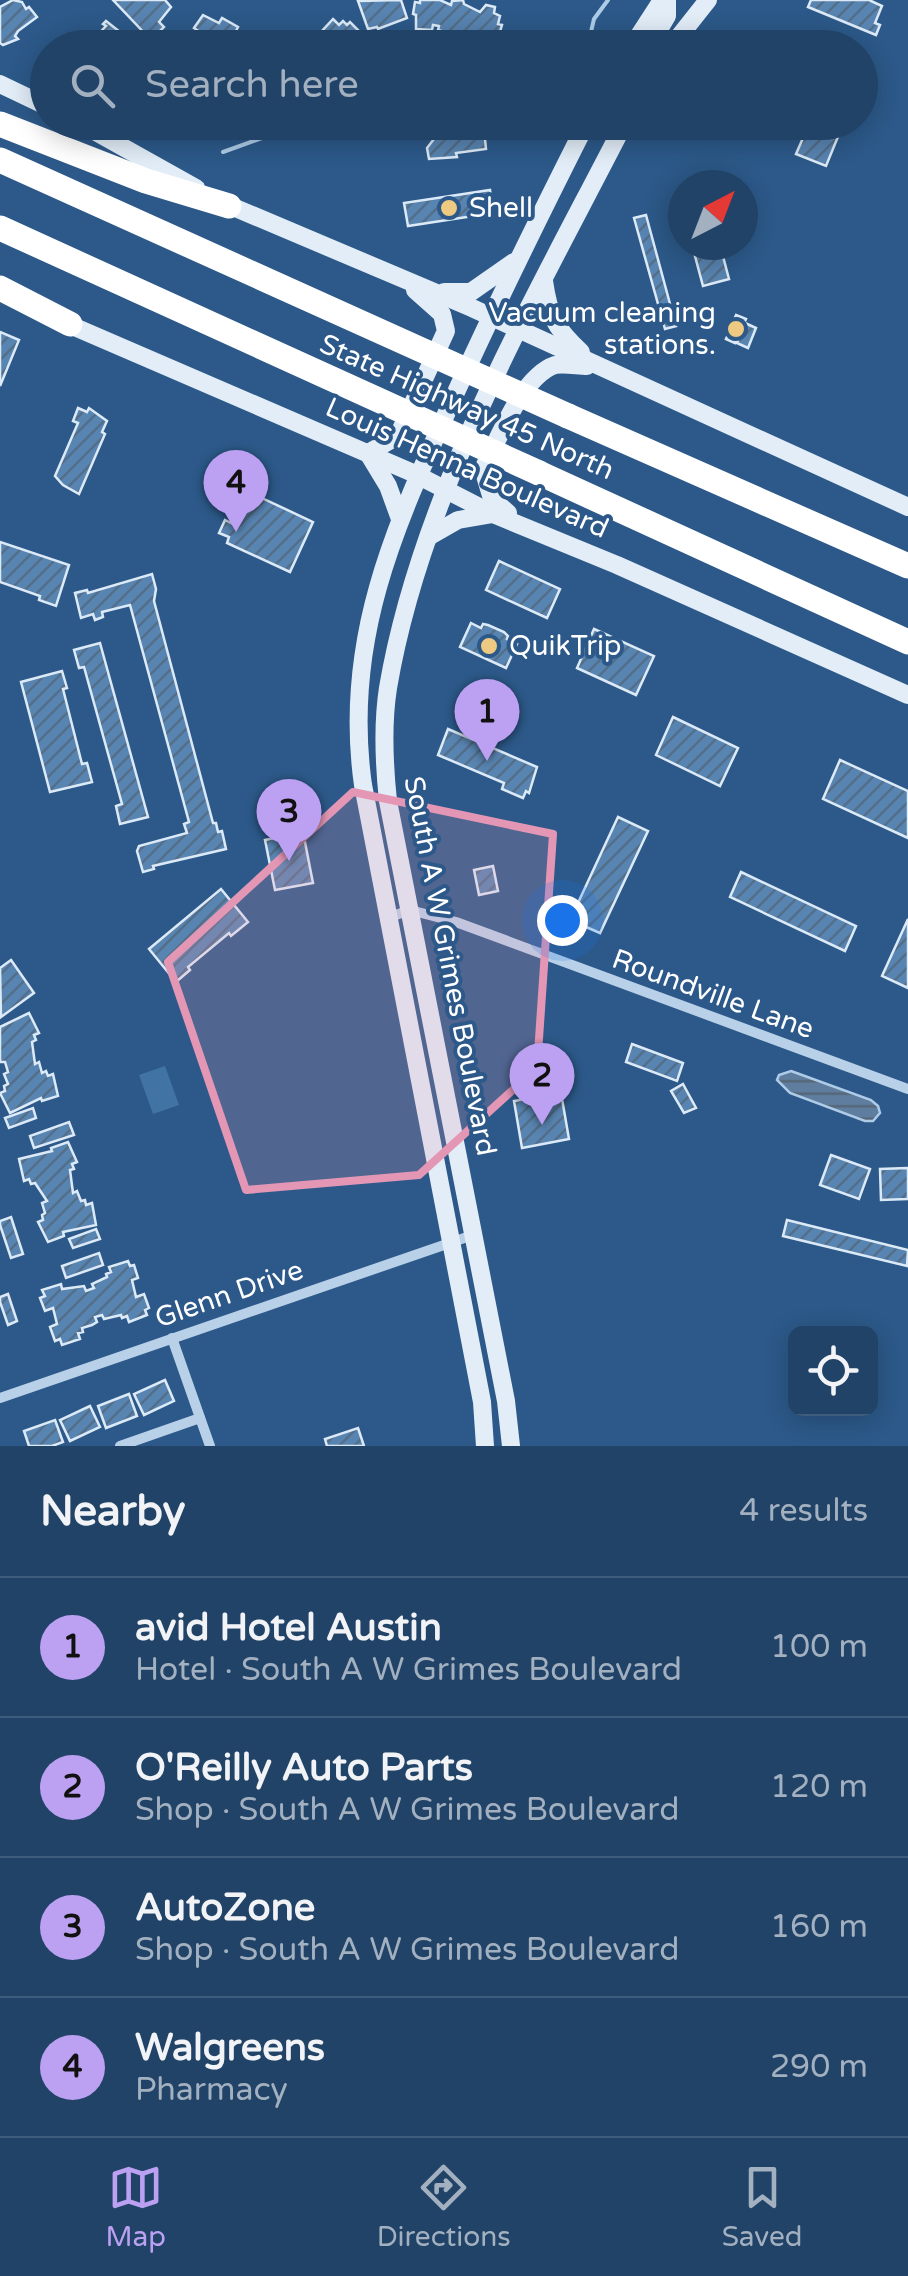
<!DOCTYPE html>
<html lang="en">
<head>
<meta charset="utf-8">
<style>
	body { margin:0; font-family:"Varela Round",sans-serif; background:#2d4e70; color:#f1f3f6 }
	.controls { position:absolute; right:30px; bottom:30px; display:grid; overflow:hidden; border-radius:15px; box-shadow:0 5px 25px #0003 }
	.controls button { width:90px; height:90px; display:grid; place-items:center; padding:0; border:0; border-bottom:2px solid #3e5c7b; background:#214367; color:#f1f3f6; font:50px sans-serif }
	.compass { position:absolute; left:668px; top:170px; width:90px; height:90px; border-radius:50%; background:#214367; box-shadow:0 5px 25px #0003; rotate:42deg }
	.you { position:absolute; left:562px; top:920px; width:35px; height:35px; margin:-25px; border:8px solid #fff; border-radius:50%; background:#1a73e8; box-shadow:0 0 0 15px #1a73e833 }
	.badge { display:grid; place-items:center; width:65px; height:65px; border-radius:50%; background:#bca0f2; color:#111; font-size:32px; font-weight:700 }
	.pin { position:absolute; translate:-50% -82px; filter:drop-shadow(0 2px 5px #0008) }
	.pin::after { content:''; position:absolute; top:52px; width:35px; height:30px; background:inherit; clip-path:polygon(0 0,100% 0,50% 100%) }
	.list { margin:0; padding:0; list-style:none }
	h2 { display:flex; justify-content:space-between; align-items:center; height:130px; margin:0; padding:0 40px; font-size:42px }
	h2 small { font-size:32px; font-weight:400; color:#a2b0c0 }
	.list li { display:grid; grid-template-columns:65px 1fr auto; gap:30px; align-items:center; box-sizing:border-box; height:140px; padding:0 40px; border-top:2px solid #3e5c7b }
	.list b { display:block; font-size:38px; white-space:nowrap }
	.list p { margin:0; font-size:32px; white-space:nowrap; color:#a2b0c0 }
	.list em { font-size:32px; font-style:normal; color:#a2b0c0 }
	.icon { flex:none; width:55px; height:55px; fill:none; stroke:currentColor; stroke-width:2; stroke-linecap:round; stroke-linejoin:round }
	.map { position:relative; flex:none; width:908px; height:1446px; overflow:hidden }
	.search { position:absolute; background:#214367; box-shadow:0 5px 25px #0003; left:30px; right:30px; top:30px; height:110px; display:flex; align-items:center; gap:25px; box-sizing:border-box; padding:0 35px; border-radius:55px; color:#a2b0c0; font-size:38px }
	.sheet { height:690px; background:#214367 }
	nav { display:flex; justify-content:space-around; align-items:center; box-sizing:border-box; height:140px; border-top:2px solid #3e5c7b; background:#214367; font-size:28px; color:#a2b0c0 }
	nav a { display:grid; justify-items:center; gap:5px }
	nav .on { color:#bca0f2 }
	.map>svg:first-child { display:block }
</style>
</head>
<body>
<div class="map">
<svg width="908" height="1446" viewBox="0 0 908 1446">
	<defs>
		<pattern id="water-rules" width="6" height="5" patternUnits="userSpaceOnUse" patternTransform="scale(2.5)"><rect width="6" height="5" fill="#5f7d9e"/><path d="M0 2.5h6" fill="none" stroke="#566779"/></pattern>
		<pattern id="building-hatch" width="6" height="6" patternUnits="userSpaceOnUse" patternTransform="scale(2.5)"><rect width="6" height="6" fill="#5884b1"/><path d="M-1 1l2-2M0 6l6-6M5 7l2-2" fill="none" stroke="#536e89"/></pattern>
	</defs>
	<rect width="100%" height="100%" fill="#2c5989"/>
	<polygon fill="#4173a4" points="165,1066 179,1105 153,1114 139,1075"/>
	<polygon fill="url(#water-rules)" stroke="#aecce8" stroke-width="2.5" points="791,1071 871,1100 878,1106 880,1113 873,1121 865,1121 790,1093 777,1080 779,1075"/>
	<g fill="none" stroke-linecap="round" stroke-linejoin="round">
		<g stroke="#aecce8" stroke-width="4">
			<path d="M536 48 546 37C560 36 567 46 581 46L590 36 594 19 608 0"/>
			<polyline points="223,152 307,122"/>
		</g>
	</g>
	<g fill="url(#building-hatch)" stroke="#dceaf7" stroke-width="2.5">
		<polygon points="13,0 22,2 26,9 29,7 37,17 18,31 15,36 18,39 3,45 0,43 0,7"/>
		<polygon points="113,0 165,0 171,7 159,22 164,27 151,40"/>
		<polygon points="401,0 407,18 378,29 377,27 368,29 358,1"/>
		<polygon points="420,0 440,0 451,5 452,1 463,0 464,4 480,12 486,5 495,7 494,13 500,16 498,24 502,25 499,35 495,34 493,41 485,45 469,38 466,40 444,35 445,32 438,30 439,26 433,25 432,30 416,29 416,15 413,14 415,2 420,3"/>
		<polygon points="811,0 869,0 882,6 875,23 880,25 876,35 808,7"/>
		<polygon points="203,15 219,23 222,18 238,27 236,31 254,40 250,48 210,47 213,41 194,28"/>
		<polygon points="333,19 339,25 343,21 347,25 350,22 360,32 357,34 362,39 358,44 362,48 306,48 312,41 317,46 322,41 324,43 330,38 322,31"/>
		<polygon points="106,21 124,35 121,38 129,48 85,48 106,26 103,24"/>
		<polygon points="447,122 462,122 485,139 486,149 456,153 457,157 429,159 427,148"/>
		<polygon points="810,122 844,122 826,166 796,154"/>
		<polygon points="490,190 493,213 408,226 404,203"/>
		<polygon points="646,215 676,326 665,329 634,218"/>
		<polygon points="692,245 720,245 729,279 703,286"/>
		<polygon points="736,315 746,319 735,343 726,339"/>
		<polygon points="745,323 756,328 748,348 737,343"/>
		<polygon points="0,332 19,340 0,386"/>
		<polygon points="78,408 87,412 89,408 107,421 102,432 105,434 79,494 63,485 55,476 78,423 73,421"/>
		<polygon points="249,492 313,522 290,572 227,543 229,537 219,533 225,520 235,525"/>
		<polygon points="0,542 69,565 56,606 39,600 40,596 0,582"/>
		<polygon points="499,561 560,589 547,618 486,590"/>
		<polygon points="152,574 156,589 154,601 213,823 216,823 218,832 222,831 226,849 153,866 154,869 143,872 137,851 139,846 187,833 184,824 189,822 130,605 102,612 103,617 95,620 93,614 81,618 75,593 87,590 88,593"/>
		<polygon points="471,623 481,628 483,624 488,625 504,632 508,636 507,639 517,644 506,668 460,647"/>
		<polygon points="594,629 654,656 636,695 577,668"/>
		<polygon points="100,643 148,817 120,824 116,806 122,804 84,667 79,668 74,650"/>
		<polygon points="62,671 67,688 63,689 82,764 87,763 92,782 50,792 21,682"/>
		<polygon points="673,717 738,748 720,786 656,755"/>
		<polygon points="448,729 537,767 529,793 526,791 523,798 502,789 504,783 438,755"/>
		<polygon points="840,760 908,791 908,838 823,799"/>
		<polygon points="618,817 648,831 600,933 570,920"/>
		<polygon points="303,832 313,883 275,890 265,840"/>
		<polygon points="493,866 498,891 479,895 474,870"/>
		<polygon points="741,872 856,926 845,951 730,897"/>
		<polygon points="221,889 248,922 231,936 229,933 188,967 190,970 176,982 149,949"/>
		<polygon points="908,919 908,988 882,976"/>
		<polygon points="11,960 34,993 1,1017 0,968"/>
		<polygon points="29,1013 39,1033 34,1035 36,1040 32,1042 35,1064 39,1062 42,1073 46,1071 48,1076 53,1074 58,1096 42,1101 41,1098 10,1113 0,1093 5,1091 4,1086 8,1084 4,1074 8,1072 5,1062 0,1062 0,1027"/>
		<polygon points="632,1044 683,1063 677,1081 626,1062"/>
		<polygon points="683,1084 696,1108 684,1113 671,1091"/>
		<polygon points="561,1093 569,1139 522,1148 514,1101"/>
		<polygon points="33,1108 36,1118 9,1128 5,1118"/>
		<polygon points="69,1122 74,1135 34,1148 30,1136"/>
		<polygon points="68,1142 77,1162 72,1164 74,1169 70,1170 73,1193 77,1191 81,1201 85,1200 86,1205 92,1203 96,1225 63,1232 64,1236 48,1242 38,1222 43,1220 42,1215 45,1213 42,1203 47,1201 35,1183 31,1184 29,1179 24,1181 19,1159 52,1151 51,1148"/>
		<polygon points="831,1155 870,1169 859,1199 820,1185"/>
		<polygon points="908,1168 908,1199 881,1200 880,1169"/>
		<polygon points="11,1217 23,1254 11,1258 0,1225 0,1221"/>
		<polygon points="787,1220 908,1250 907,1266 783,1236"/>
		<polygon points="96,1229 100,1239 73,1248 69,1239"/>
		<polygon points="99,1253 103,1265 66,1278 62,1266"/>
		<polygon points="128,1261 130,1266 134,1265 138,1278 132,1280 136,1297 144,1294 149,1308 145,1310 147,1315 129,1322 127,1316 122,1318 121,1315 104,1319 102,1315 95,1317 97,1322 92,1325 82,1328 83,1332 78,1333 80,1339 62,1345 60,1339 55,1341 50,1327 57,1324 53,1308 45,1311 40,1298 45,1296 42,1290 61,1284 62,1289 84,1286 86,1291 94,1288 92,1284 107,1277 106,1274 111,1272 109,1267"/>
		<polygon points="8,1294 17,1321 8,1325 0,1302 0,1297"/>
		<polygon points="165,1380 174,1401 144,1415 134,1394"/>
		<polygon points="129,1394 137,1416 106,1428 98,1406"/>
		<polygon points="90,1406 100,1427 70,1441 60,1420"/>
		<polygon points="55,1420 63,1442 52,1446 29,1446 24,1431"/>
		<polygon points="358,1428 364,1446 327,1446 325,1439"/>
	</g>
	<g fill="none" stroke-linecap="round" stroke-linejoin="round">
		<g stroke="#b9d1e8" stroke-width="10">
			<polyline points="390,917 410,910 456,922 908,1089"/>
			<polyline points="172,1338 210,1446"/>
			<polyline points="0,1398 473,1235"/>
			<polyline points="120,1446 200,1418"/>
		</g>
		<g stroke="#e2edf8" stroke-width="18">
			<polyline points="631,48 662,0"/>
			<polyline points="648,48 667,16 667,0"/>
			<polyline points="670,48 708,0"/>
			<polyline points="0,84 48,107"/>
			<polyline points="78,122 196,188"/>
			<polyline points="219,201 472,308 908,507"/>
			<path d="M544 281C549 316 555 328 581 352"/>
			<polyline points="444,292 471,292 514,262"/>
			<polyline points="63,322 413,473 493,514 617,565 908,695"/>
			<polyline points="368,453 398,436 446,331 442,314 415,290"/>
			<polyline points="368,453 388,486 400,519"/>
			<path d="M508 513 492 499 483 469C498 440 522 376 555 365 564 363 578 366 587 366"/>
			<polyline points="430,536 458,520 493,514"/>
			<path d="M485 1446 482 1402 363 785C342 637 397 522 457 390 498 300 542 211 587 122"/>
			<path d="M511 1446 506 1401 388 801C384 763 382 726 388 688 421 492 535 298 625 122"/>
		</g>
		<g stroke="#fff" stroke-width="25">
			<polyline points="0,124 146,181 229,206"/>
			<polyline points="0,288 70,324"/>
			<polyline points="568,416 908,566"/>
			<polyline points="539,473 908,642"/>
		</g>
		<g stroke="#fff" stroke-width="25">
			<polyline points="0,160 568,416"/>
			<polyline points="0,228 539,473"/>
		</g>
	</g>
	<path fill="#e497b5" fill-opacity="0.2" stroke="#e497b5" stroke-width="8" stroke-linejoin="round" d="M353 792 553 834 537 1068 419 1175 246 1190 168 962Z"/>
	<g fill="#eec981" stroke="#2c5989" stroke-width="4">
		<circle cx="449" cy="208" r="10"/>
		<circle cx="736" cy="329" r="10"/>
		<circle cx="489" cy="646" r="10"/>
	</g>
	<g text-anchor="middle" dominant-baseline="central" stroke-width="8" stroke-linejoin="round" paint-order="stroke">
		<g font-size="28" fill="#fff" stroke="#2c5989" text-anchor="start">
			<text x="469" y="208">Shell</text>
			<text x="716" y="313" text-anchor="end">Vacuum cleaning<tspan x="716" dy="32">stations.</tspan></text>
			<text x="509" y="646">QuikTrip</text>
		</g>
		<g font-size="28" fill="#fff" stroke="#2c5989">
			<text transform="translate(467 407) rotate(24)">State Highway 45 North</text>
			<text transform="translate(467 468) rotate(24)">Louis Henna Boulevard</text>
			<text transform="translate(450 966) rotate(79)">South A W Grimes Boulevard</text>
			<text transform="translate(713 994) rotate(20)">Roundville Lane</text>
			<text transform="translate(229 1294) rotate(-19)">Glenn Drive</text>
		</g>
	</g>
</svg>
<div class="controls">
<button><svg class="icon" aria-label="locate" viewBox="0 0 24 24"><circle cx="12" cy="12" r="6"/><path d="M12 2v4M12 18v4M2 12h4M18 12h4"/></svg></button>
</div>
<svg class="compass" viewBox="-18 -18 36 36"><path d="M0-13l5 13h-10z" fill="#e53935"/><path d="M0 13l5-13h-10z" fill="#a2b0c0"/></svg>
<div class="you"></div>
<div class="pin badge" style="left:487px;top:761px">1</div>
<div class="pin badge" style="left:542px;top:1125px">2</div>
<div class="pin badge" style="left:289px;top:861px">3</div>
<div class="pin badge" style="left:236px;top:532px">4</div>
<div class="search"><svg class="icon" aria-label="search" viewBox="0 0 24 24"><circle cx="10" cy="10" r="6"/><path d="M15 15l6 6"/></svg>Search here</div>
</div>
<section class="sheet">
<h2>Nearby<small>4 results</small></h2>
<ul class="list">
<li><span class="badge">1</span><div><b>avid Hotel Austin</b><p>Hotel · South A W Grimes Boulevard</p></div><em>100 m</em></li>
<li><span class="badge">2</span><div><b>O'Reilly Auto Parts</b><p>Shop · South A W Grimes Boulevard</p></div><em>120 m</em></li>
<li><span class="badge">3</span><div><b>AutoZone</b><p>Shop · South A W Grimes Boulevard</p></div><em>160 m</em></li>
<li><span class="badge">4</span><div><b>Walgreens</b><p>Pharmacy</p></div><em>290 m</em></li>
</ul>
</section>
<nav>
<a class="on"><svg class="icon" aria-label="map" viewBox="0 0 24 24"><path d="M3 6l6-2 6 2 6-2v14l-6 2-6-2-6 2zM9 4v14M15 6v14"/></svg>Map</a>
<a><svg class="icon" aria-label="directions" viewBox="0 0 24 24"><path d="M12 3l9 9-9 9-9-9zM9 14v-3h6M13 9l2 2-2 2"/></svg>Directions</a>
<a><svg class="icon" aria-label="saved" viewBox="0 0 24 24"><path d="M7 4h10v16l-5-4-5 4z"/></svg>Saved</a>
</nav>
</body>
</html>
